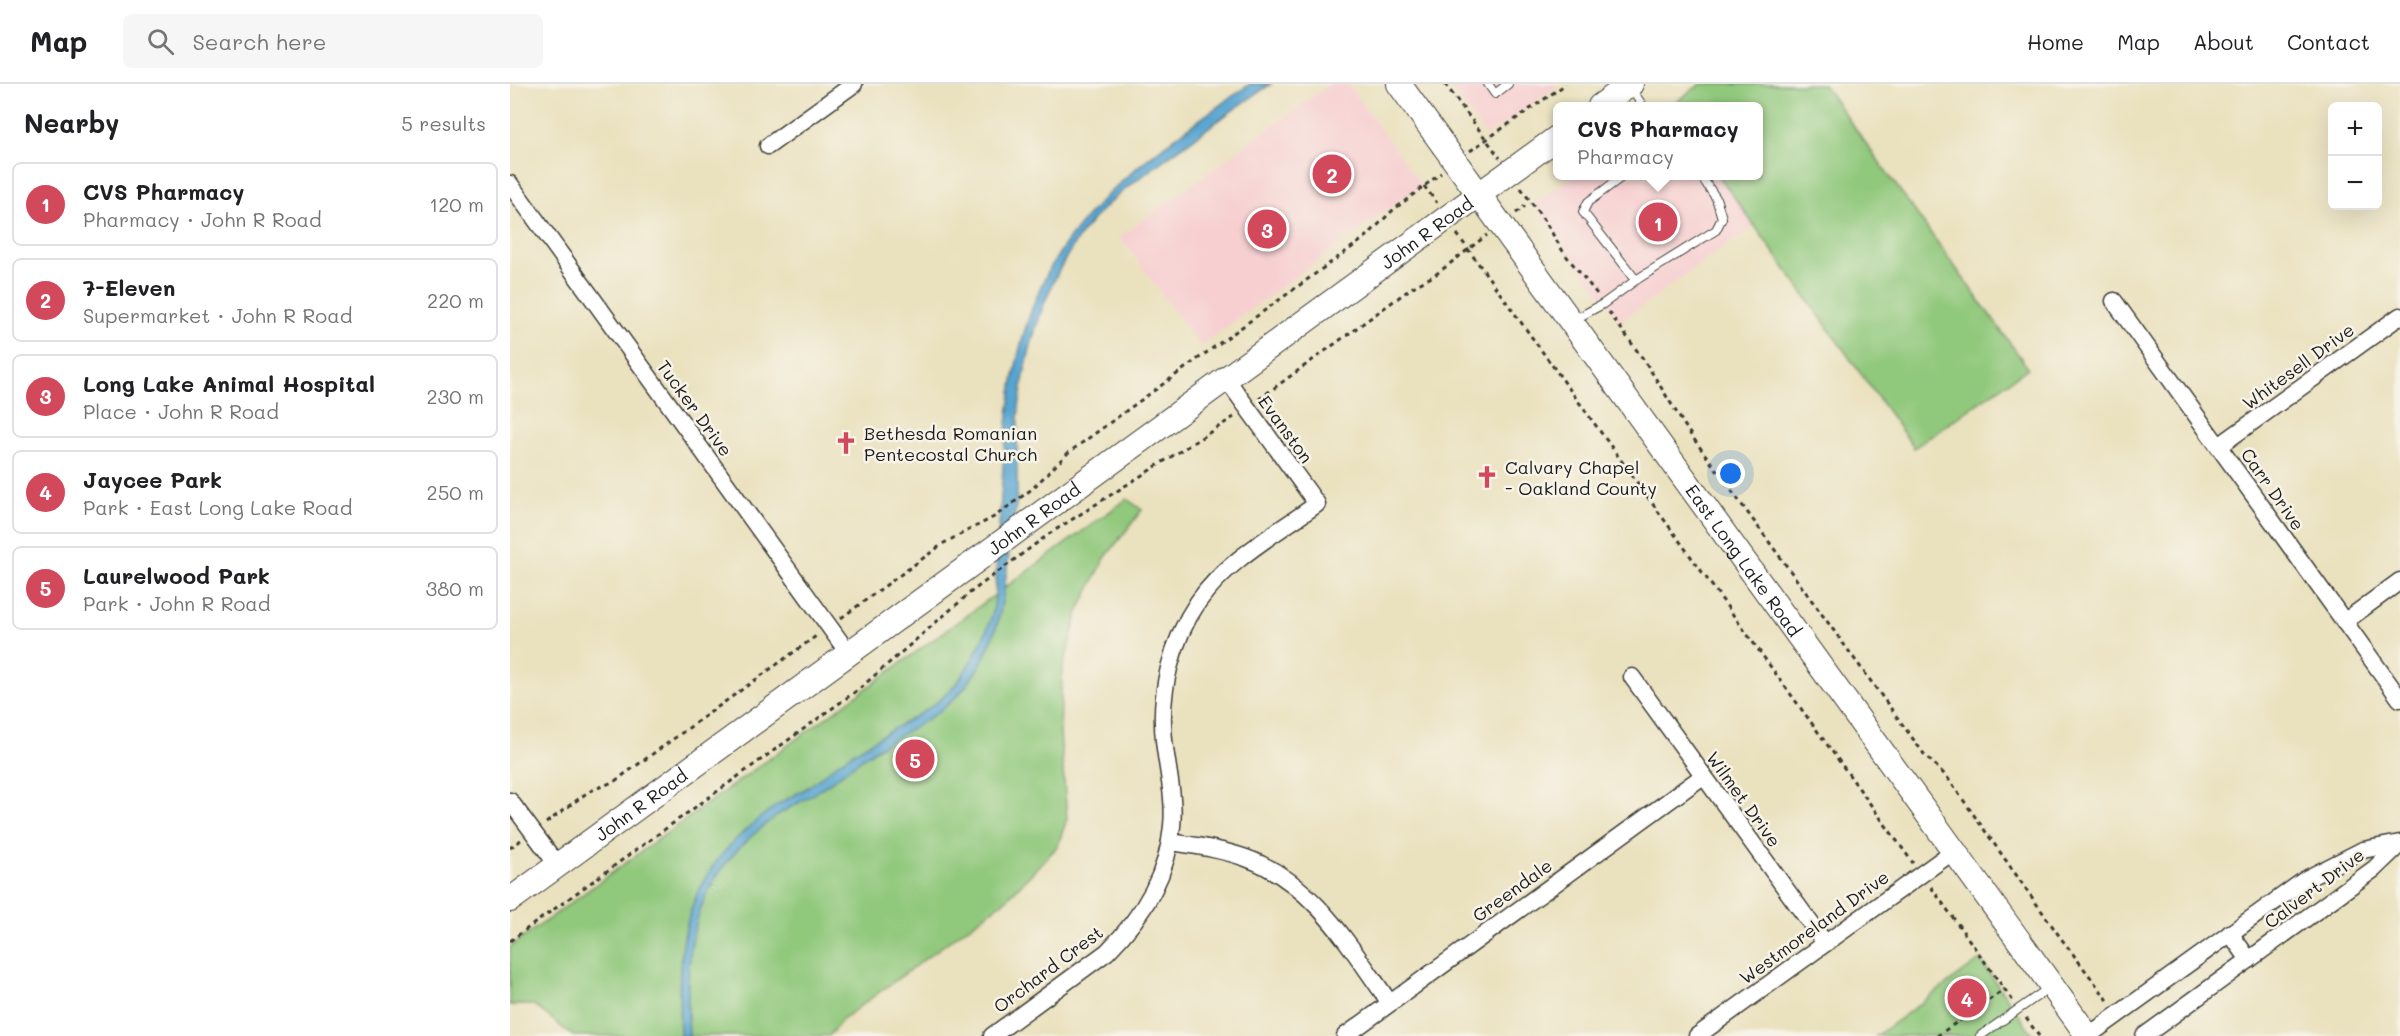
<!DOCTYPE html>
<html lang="en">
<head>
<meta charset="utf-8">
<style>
	body { margin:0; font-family:Mali,sans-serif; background:#f6f6f6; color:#202124 }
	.controls { position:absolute; right:18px; top:18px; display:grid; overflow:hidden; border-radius:9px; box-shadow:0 6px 24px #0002 }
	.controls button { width:54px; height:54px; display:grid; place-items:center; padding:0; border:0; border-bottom:2px solid #e0e0e0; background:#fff; color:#202124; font:30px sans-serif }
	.you { position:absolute; left:1221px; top:390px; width:21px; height:21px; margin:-15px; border:4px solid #fff; border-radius:50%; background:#1a73e8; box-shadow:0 0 0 9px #1a73e833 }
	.badge { display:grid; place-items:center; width:39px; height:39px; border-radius:50%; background:#d1495b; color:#fff; font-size:20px; font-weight:700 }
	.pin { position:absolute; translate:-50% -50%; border:3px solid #fff; box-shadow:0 2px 6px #0006 }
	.popup { position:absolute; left:1043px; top:18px; width:210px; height:78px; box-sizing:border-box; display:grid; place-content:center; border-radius:9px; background:#fff; filter:drop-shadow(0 2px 4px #0005); font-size:20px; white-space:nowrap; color:#757577 }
	.popup b { font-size:22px; color:#202124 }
	.popup::after { content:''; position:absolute; left:50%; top:100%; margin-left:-12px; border:12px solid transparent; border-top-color:#fff }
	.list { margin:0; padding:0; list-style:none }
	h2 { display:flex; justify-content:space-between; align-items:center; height:78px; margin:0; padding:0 24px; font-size:26px }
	h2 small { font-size:20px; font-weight:400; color:#757577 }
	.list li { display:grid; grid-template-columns:39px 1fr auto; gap:18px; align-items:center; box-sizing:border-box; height:84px; margin:0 12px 12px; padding:0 12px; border:2px solid #e0e0e0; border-radius:9px }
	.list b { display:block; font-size:22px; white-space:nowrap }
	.list p { margin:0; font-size:20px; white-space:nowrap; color:#757577 }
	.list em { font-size:20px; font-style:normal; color:#757577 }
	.icon { flex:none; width:33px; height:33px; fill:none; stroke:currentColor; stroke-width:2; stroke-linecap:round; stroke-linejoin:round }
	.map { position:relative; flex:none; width:1890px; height:952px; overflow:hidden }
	header { display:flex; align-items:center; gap:36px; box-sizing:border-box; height:84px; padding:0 30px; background:#fff; border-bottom:2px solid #e0e0e0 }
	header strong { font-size:28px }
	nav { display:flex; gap:33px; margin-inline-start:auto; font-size:21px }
	.search { width:420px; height:54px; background:#f6f6f6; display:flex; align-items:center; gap:15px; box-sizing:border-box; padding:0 21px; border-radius:9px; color:#757577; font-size:22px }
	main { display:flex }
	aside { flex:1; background:#fff }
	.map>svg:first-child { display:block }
</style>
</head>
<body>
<header>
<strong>Map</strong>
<div class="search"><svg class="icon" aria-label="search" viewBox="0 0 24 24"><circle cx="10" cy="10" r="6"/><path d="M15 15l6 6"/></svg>Search here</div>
<nav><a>Home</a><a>Map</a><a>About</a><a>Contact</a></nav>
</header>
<main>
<aside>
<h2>Nearby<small>5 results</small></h2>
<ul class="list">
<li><span class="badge">1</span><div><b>CVS Pharmacy</b><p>Pharmacy · John R Road</p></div><em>120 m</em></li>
<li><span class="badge">2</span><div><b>7-Eleven</b><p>Supermarket · John R Road</p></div><em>220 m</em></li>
<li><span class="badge">3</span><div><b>Long Lake Animal Hospital</b><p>Place · John R Road</p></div><em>230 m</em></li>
<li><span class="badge">4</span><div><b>Jaycee Park</b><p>Park · East Long Lake Road</p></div><em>250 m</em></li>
<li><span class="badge">5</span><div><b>Laurelwood Park</b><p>Park · John R Road</p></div><em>380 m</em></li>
</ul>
</aside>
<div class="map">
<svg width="1890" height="952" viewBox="0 0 1890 952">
	<rect width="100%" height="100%" fill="#f7f3e8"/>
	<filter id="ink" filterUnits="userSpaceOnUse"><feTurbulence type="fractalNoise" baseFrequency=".0167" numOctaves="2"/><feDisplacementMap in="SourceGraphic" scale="12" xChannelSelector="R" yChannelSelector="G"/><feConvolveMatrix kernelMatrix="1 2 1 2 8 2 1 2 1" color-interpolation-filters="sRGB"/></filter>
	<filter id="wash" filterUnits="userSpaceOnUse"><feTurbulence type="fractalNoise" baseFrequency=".008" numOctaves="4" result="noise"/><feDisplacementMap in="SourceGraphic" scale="24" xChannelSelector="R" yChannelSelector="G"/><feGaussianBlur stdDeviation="1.35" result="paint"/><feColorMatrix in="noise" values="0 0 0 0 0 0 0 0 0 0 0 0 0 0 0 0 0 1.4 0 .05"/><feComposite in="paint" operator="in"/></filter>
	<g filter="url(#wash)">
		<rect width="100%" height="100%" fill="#eae1be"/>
		<g fill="#f7cfd1">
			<polygon points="820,0 838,0 911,101 690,262 610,153"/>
			<polygon points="938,0 1050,0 977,52"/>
			<polygon points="1064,92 1209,92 1245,141 1110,238 1024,120"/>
		</g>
		<g fill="#90c87c" stroke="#56724c" stroke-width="1.5">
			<polygon points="1191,0 1313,0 1518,284 1404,364 1209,92 1248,92 1248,22 1160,22"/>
			<polygon points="617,415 632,426 595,474 568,528 552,587 550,648 557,735 547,763 497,815 334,934 319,952 63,952 24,921 0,921 0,863"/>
			<polygon points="1470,876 1524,952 1366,952"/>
		</g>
		<path fill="#57a4d0" stroke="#3a6076" stroke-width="1.5" d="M740 0H761C726 23 692 48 658 73 634 91 609 108 588 130 543 177 518 254 510 317 505 349 508 380 507 413 506 427 503 441 501 455 493 513 493 553 456 602 433 631 399 645 368 664 346 678 326 695 305 709 293 717 280 723 268 731 183 792 174 853 179 952H170C166 848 175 787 264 723 274 716 285 711 295 705 307 697 317 687 328 679 341 670 355 662 369 653 399 635 434 621 453 590 465 571 476 552 482 531 486 518 485 503 486 489 488 453 491 418 493 382 498 319 506 254 534 196 576 110 664 54 740 0Z"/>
	</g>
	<g filter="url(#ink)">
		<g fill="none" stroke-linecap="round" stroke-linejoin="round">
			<g stroke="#3b3a34" stroke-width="10">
				<g id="lane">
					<polyline points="978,0 985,10 998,0"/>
					<polyline points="1119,2 1133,22"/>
					<polyline points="1113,92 1078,118 1073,128 1126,196"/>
					<polyline points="1062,237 1093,220 1126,196 1206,146 1212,134 1206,114 1191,92"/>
					<polyline points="1470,952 1539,904"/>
				</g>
			</g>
			<g stroke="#3b3a34" stroke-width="19">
				<g id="street">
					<polyline points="258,62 344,0"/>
					<polyline points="0,100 339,570"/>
					<polyline points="1604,217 1890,615"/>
					<polyline points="1709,362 1890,232"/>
					<polyline points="1834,538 1890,497"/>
					<polyline points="1122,593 1315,859"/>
					<polyline points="0,717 48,782"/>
					<path d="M660 758C686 762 711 765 736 774 804 798 841 865 880 919"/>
					<polyline points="1720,849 1739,876"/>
					<path d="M482 952 597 868C631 834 658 791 662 742 665 713 657 685 654 656 649 608 661 558 688 518 717 476 767 449 807 420L715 293"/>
					<polyline points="835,952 1193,692"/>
					<polyline points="1187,952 1445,766"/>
					<polyline points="1578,952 1796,795 1853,766 1890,759"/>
					<polyline points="1634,952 1864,785 1890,760"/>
				</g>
			</g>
			<g stroke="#3b3a34" stroke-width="26">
				<g id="secondary">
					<path id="s1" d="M889 0 1578 952"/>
					<polyline points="1090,22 1121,0"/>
					<path id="s2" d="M0 816 1048 53"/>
				</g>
			</g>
			<g stroke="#3b3a34" stroke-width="3" stroke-dasharray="4.5 4.5" stroke-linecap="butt">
				<polyline points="935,0 990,74"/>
				<polyline points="960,67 1056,0"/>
				<polyline points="914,102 927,119"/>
				<polyline points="1011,104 1036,139 1054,169 1087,210"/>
				<polyline points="1006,129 1015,122"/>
				<polyline points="947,150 1403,779"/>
				<polyline points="1099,228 1136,279 1178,347 1414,670 1437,693 1550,853 1600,919"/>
				<polyline points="749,315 903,203 925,191 977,151"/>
				<polyline points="331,534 434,459 484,433 522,405 558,369 856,153 882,127 931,89"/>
				<polyline points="36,739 78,708 105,697 309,550"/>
				<polyline points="0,764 11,756"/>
				<polyline points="1421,803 1503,917"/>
				<polyline points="0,857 349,605 461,508 539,450 724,333"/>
				<polyline points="1516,934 1529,952"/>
				<polyline points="1427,952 1495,905"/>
			</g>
			<use href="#lane" stroke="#fff" stroke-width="8"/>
			<use href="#street" stroke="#fff" stroke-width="16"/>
			<use href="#secondary" stroke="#fff" stroke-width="24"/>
		</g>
	</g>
	<defs>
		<g id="church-bare" transform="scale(1.8)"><path d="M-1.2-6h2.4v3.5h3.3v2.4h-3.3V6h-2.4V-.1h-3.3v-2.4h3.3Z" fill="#d1495b" stroke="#f7f3e8" stroke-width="2.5" paint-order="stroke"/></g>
	</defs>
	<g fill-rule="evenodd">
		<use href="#church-bare" x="336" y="359"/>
		<use href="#church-bare" x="977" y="393"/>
	</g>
	<g text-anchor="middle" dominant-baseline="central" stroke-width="5" stroke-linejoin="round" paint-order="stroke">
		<g font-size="18" fill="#1c1c1c" stroke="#f7f3e8">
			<text stroke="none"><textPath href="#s2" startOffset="1134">John R Road</textPath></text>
			<text transform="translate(1788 282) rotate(-36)">Whitesell Drive</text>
			<text transform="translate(185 324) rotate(54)">Tucker Drive</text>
			<text transform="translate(776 345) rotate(54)">Evanston</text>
			<text transform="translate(1763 405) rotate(55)">Carr Drive</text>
			<text stroke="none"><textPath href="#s2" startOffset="648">John R Road</textPath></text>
			<text stroke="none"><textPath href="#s1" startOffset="588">East Long Lake Road</textPath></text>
			<text transform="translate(1234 715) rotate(54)">Wilmet Drive</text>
			<text stroke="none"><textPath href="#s2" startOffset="162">John R Road</textPath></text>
			<text transform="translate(1804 804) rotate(-37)">Calvert Drive</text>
			<text transform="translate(1002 806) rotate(-36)">Greendale</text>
			<text transform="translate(1304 843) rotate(-36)">Westmoreland Drive</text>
			<text transform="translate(538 885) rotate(-37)">Orchard Crest</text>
		</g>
		<g font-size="18" fill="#1c1c1c" stroke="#f7f3e8" text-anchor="start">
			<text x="354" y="349">Bethesda Romanian<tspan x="354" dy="21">Pentecostal Church</tspan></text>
			<text x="995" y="383">Calvary Chapel<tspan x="995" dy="21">- Oakland County</tspan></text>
		</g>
	</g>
</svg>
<div class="controls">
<button>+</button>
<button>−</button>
</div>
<div class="you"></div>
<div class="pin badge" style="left:1148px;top:138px">1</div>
<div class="popup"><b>CVS Pharmacy</b>Pharmacy</div>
<div class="pin badge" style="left:822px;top:90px">2</div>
<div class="pin badge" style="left:757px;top:145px">3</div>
<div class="pin badge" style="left:1457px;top:914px">4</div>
<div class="pin badge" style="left:405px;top:675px">5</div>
</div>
</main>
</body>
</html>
